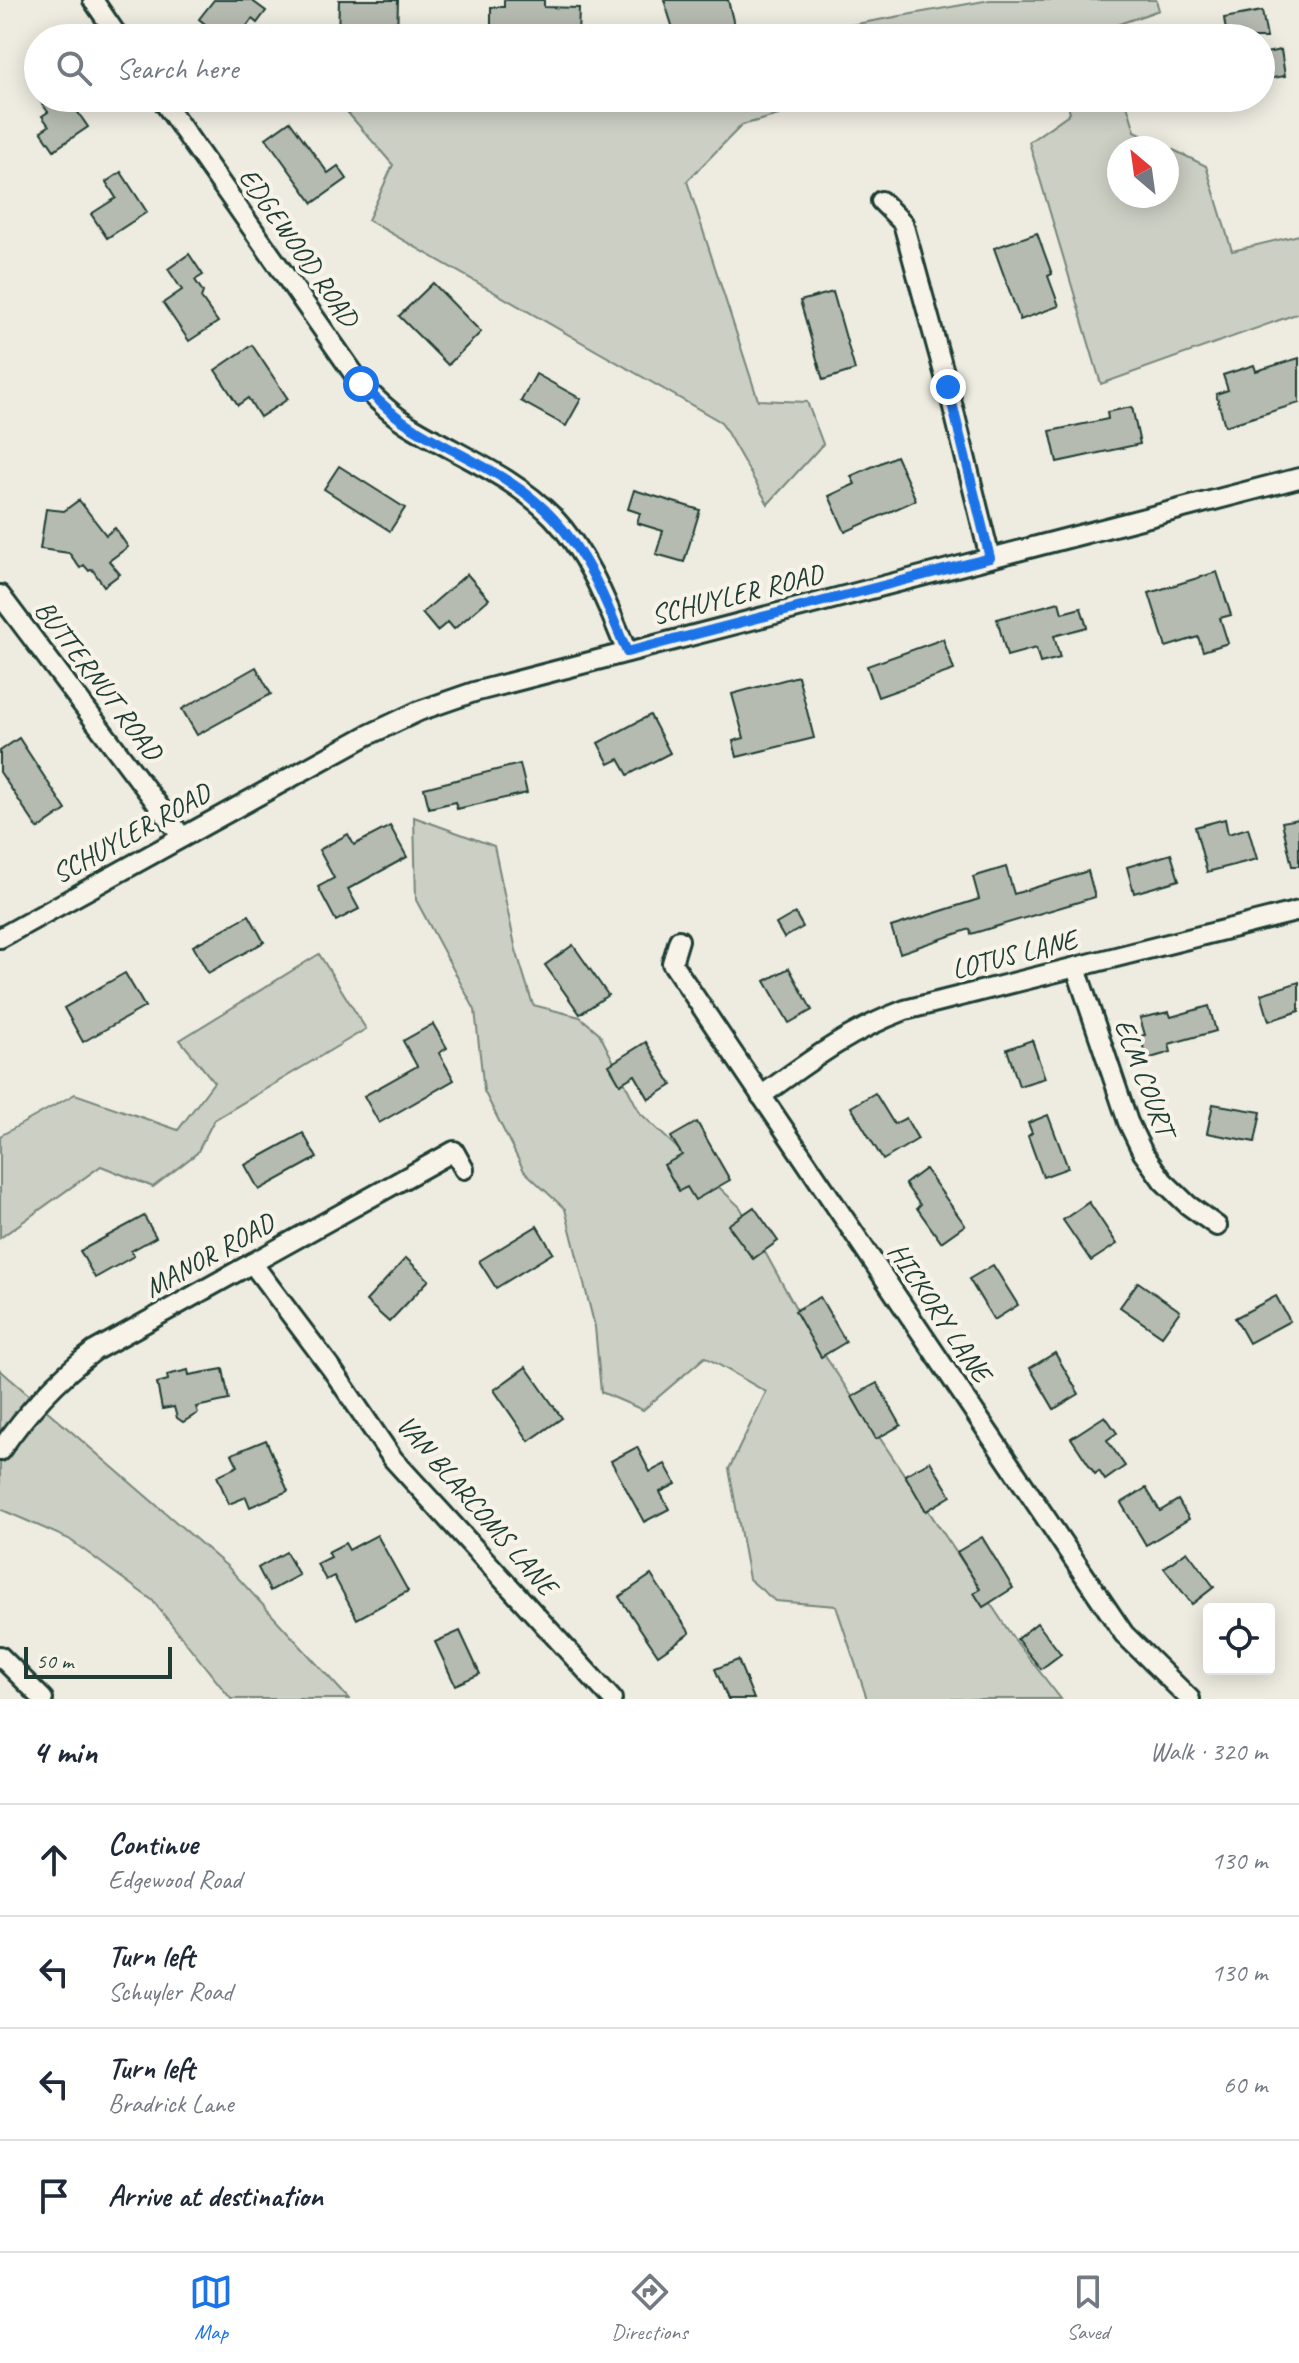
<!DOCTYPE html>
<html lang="en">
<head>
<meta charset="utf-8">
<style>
	body { margin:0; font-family:Caveat,sans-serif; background:#f2f2f3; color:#1f2937 }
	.controls { position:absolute; right:24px; bottom:24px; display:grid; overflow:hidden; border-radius:8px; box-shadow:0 4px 20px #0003 }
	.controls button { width:72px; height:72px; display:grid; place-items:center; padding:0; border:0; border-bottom:2px solid #e0e1e3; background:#fff; color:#1f2937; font:40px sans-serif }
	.compass { position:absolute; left:1107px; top:136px; width:72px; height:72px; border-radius:50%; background:#fff; box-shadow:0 4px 20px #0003; rotate:331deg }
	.scale { position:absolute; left:24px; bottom:20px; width:148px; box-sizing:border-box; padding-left:8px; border:4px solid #1f3d34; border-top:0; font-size:22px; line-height:28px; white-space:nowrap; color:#1f3d34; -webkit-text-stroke:6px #f7f3e8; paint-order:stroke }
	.stop { position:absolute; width:24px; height:24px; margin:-18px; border:6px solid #1a73e8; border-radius:50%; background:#fff }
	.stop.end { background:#1a73e8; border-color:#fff; box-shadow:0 2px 8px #0008 }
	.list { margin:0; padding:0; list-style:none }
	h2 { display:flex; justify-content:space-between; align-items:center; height:104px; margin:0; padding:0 32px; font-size:34px }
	h2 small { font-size:26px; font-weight:400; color:#747a83 }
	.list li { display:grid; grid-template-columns:52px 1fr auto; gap:24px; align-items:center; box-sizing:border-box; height:112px; padding:0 32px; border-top:2px solid #e0e1e3 }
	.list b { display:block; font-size:30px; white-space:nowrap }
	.list p { margin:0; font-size:26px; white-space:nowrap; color:#747a83 }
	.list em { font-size:26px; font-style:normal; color:#747a83 }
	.icon { flex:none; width:44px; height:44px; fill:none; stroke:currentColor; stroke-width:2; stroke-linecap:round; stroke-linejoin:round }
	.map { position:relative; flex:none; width:1299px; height:1699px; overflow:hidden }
	.search { position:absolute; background:#fff; box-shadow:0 4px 20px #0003; left:24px; right:24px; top:24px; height:88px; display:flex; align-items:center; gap:20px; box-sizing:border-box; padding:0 28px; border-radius:44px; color:#747a83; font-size:30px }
	.sheet { height:552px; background:#fff }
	nav { display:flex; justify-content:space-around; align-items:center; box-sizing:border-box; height:112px; border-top:2px solid #e0e1e3; background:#fff; font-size:22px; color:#747a83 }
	nav a { display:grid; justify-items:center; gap:4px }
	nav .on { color:#1a73e8 }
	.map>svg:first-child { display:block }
</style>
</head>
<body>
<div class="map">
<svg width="1299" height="1699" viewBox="0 0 1299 1699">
	<rect width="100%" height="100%" fill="#eeece1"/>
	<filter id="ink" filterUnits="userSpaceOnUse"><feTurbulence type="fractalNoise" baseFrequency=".0125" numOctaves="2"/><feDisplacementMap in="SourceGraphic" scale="16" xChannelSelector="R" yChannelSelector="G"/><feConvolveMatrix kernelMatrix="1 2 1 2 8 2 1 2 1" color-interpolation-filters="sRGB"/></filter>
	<g filter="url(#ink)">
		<g fill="#cccfc4" stroke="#76867c" stroke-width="2" fill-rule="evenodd">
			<polygon points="990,0 1156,0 1159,10 1105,29 1107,38 778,38"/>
			<polygon points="335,98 842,98 742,125 687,181 758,400 807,402 823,444 768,504 721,422 368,220 393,165"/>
			<path d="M1066 98H1125L1135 131 1206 166 1232 251 1299 235V313L1101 384 1029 142 1070 113ZM1119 148H1167V196H1119Z"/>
			<polygon points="414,817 494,846 516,950 533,1005 580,1017 599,1033 640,1113 740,1207 809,1332 1014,1639 1061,1699 867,1699 836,1606 775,1601 749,1579 729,1469 766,1392 705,1357 643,1410 601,1392 595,1327 565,1209 524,1171 484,1091 475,1010 416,900"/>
			<polygon points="319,954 366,1029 214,1120 197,1153 153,1187 101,1166 0,1238 0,1136 75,1094 178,1130 214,1082 180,1040"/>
			<polygon points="0,1370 228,1567 349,1699 231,1699 152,1600 69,1539 0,1509"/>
		</g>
		<g fill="#b5bbb0" stroke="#1f3d34" stroke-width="2">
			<polygon points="214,0 251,0 266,11 257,23 252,19 244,30 240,27 232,38 194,38 205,24 199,19"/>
			<polygon points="339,0 398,0 397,38 338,38"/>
			<polygon points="504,0 544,0 544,7 579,8 578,36 505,35 506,29 491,29 491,7 504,7"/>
			<polygon points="664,0 728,0 734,25 694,32 695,35 676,38"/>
			<polygon points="1262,11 1267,38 1227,38 1224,18"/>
			<polygon points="1281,50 1285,76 1261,80 1261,54"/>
			<polygon points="38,98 68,98 88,127 54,150 41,131 49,126 42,116 48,112"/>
			<polygon points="290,121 328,173 338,166 347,179 313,203 266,138"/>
			<polygon points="121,172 147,212 107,238 91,214 116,198 106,182"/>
			<polygon points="1037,233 1052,274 1048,276 1059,306 1020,320 994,248"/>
			<polygon points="189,254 203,275 195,280 203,292 201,298 218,322 189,341 163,303 182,290 168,269"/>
			<polygon points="433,283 481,332 448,365 399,316"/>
			<polygon points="833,292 855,370 823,380 800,301"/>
			<polygon points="252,345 288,399 260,417 248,398 238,405 215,370"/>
			<polygon points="1299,358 1299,403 1225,426 1216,394 1228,390 1223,375 1254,365 1256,371"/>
			<polygon points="536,374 581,399 566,426 521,401"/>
			<polygon points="1132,407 1140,444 1057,462 1050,431 1108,419 1107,412"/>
			<polygon points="896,456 916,500 845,532 829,496 855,484 851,476"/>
			<polygon points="339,466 405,508 390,531 324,489"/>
			<polygon points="634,490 700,510 684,562 656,554 663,531 637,523 640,513 628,509"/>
			<polygon points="79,500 106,535 115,528 128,547 109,561 120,574 104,586 92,569 89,571 84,565 80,568 69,553 40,549 46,509 64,511"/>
			<polygon points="1217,572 1231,615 1220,618 1228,643 1203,651 1198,637 1166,647 1149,593"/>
			<polygon points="467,574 489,599 454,629 448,622 437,631 422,613"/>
			<polygon points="1059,602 1062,613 1081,608 1087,627 1054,636 1060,658 1040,663 1036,648 1007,656 997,619"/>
			<polygon points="943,639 954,670 878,697 867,666"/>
			<polygon points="256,667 271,694 197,735 182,709"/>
			<polygon points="798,676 814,738 737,757 733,741 744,738 732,694"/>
			<polygon points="650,715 670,753 628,775 619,759 609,764 598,743"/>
			<polygon points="19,738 66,810 38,829 0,772 0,751"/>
			<polygon points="520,764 527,793 457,809 455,802 429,808 424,788"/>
			<polygon points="1225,819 1228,834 1248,828 1257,859 1207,872 1195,827"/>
			<polygon points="1299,819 1299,866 1292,866 1282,822"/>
			<polygon points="390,826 407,857 348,889 359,909 336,921 318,887 334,878 319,850 348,834 354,845"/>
			<polygon points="1171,854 1179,880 1134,893 1127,867"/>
			<polygon points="1006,867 1014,894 1088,871 1095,897 971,934 970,929 900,953 891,927 979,899 973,877"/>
			<polygon points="795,913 803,927 784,938 776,924"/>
			<polygon points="249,915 264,942 208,973 193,946"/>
			<polygon points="573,945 608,995 580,1014 545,965"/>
			<polygon points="789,968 812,1010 789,1023 765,981"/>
			<polygon points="125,973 145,1007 83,1042 64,1008"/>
			<polygon points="1299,982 1299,1011 1269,1021 1261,994"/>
			<polygon points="1209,1006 1216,1031 1169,1044 1171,1052 1147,1059 1140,1036 1145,1035 1140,1018 1169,1012 1171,1017"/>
			<polygon points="433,1024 447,1048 439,1053 454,1080 379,1123 364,1096 417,1066 403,1041"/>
			<polygon points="1032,1040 1045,1078 1019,1086 1007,1049"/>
			<polygon points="646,1042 672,1085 649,1099 635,1075 620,1084 609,1065"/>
			<polygon points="875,1093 894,1124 906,1118 918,1139 883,1160 851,1107"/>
			<polygon points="1213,1104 1261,1112 1255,1142 1207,1133"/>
			<polygon points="1048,1115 1068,1168 1043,1177 1028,1136 1032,1133 1028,1123"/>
			<polygon points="697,1122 730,1180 695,1200 687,1187 679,1191 664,1165 682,1155 671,1137"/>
			<polygon points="303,1133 317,1158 259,1190 245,1165"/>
			<polygon points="925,1169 965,1225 941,1242 917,1208 920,1205 905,1184"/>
			<polygon points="1089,1202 1117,1244 1091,1261 1063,1220"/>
			<polygon points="754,1207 778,1241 753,1259 728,1225"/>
			<polygon points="144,1216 156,1237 131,1251 134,1256 95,1278 80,1251"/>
			<polygon points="537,1226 553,1253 496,1288 479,1261"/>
			<polygon points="406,1258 429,1280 389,1322 366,1301"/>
			<polygon points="993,1265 1018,1305 994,1320 969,1279"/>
			<polygon points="1138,1282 1180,1311 1162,1336 1120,1307"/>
			<polygon points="1276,1296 1290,1321 1249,1343 1235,1318"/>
			<polygon points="820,1297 846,1342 821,1357 795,1311"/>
			<polygon points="1055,1353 1079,1394 1054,1409 1030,1368"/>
			<polygon points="526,1367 562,1418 529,1441 494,1390"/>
			<polygon points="223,1369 229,1400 196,1407 198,1413 183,1422 177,1418 174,1407 162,1409 157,1383 168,1380 167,1375 188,1370 189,1375"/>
			<polygon points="877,1383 901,1425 876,1439 852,1397"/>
			<polygon points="1105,1416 1117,1433 1107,1440 1125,1466 1105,1480 1099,1471 1095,1474 1071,1438"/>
			<polygon points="266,1440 288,1491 250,1507 246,1497 229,1504 217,1476 238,1466 232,1454"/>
			<polygon points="637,1447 650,1472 665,1464 676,1484 660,1492 669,1509 644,1522 611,1461"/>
			<polygon points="930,1461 951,1496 926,1511 905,1475"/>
			<polygon points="1146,1488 1160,1511 1178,1500 1189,1519 1146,1545 1121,1503"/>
			<polygon points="377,1535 408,1591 357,1619 334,1576 326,1580 317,1564 331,1557 328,1552 345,1543 349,1550"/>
			<polygon points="982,1537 1013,1588 983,1607 974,1593 980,1589 957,1552"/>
			<polygon points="1187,1551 1214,1587 1192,1604 1164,1568"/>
			<polygon points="286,1552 299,1575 270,1591 258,1568"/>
			<polygon points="651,1575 690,1633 658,1655 619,1597"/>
			<polygon points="1037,1623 1061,1654 1041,1669 1017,1639"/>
			<polygon points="460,1631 480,1674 455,1685 435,1642"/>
			<polygon points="738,1660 754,1699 728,1699 715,1669"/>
		</g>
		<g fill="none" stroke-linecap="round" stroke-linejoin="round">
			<g stroke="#1f3d34" stroke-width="24">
				<g id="minor">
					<polyline points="93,0 119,38"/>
					<path d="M161 98 361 384C377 400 393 416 412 427 460 456 513 476 553 517 589 555 607 604 627 652"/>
					<polyline points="881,201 903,223 948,387 990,558"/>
					<polyline points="0,595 182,837"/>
					<polyline points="0,938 366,736 419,711 474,692 1299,478"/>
					<polyline points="679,940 672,963 1124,1634 1190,1699"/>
					<polyline points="1076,968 1128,1122 1143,1153 1163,1181 1188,1205 1217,1226"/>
					<path d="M761 1096C811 1060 847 1032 905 1010L1299 911"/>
					<polyline points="252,1263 331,1368 393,1459 612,1699"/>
					<path d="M0 1451C27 1411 56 1380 94 1351L454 1151 464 1169"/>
					<polyline points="0,1656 43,1699"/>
				</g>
			</g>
			<use href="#minor" stroke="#f7f3e8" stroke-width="18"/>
		</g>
	</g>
	<g fill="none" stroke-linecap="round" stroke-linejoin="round" filter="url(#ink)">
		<path stroke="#1a73e8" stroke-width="10" d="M361 384C377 399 392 415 412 427 460 457 515 476 554 519 590 557 607 605 627 652L990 558 948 387"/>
	</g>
	<g text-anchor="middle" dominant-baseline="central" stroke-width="8" stroke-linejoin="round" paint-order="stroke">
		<g font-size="28" fill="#1f3d34" stroke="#f7f3e8">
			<text transform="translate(299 247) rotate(55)">EDGEWOOD ROAD</text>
			<text transform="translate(737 594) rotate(-14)">SCHUYLER ROAD</text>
			<text transform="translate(99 680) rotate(53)">BUTTERNUT ROAD</text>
			<text transform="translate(131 833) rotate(-29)">SCHUYLER ROAD</text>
			<text transform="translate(1014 954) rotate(-14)">LOTUS LANE</text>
			<text transform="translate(1145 1077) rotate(69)">ELM COURT</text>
			<text transform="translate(209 1255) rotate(-29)">MANOR ROAD</text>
			<text transform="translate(940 1312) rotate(56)">HICKORY LANE</text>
			<text transform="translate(477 1505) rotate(49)">VAN BLARCOMS LANE</text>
		</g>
	</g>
</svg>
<div class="controls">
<button><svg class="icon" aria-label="locate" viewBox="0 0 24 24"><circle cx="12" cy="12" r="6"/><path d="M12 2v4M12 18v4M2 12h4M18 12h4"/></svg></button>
</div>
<svg class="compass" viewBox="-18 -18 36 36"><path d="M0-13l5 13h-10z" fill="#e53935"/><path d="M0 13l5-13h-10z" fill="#747a83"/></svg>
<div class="scale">50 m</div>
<div class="stop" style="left:361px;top:384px"></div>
<div class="stop end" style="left:948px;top:387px"></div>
<div class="search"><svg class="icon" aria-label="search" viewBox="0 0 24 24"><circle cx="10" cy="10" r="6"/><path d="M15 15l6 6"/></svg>Search here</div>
</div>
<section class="sheet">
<h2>4 min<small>Walk · 320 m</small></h2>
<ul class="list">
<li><svg class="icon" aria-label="ahead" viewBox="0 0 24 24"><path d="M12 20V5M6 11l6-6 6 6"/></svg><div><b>Continue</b><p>Edgewood Road</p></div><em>130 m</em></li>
<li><svg class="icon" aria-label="left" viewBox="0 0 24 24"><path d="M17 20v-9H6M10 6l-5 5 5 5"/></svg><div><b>Turn left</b><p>Schuyler Road</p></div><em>130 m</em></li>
<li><svg class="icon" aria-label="left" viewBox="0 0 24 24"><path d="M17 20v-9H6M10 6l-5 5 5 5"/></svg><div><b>Turn left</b><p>Bradrick Lane</p></div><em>60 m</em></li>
<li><svg class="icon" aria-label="arrive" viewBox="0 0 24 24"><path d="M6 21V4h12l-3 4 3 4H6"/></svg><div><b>Arrive at destination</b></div></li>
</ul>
</section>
<nav>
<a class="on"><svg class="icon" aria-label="map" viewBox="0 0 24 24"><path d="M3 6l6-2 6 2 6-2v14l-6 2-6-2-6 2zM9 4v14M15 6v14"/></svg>Map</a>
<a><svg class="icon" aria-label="directions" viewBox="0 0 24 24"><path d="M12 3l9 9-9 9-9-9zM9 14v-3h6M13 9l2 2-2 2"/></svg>Directions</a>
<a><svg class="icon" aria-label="saved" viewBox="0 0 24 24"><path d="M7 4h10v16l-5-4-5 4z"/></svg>Saved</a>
</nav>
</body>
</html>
